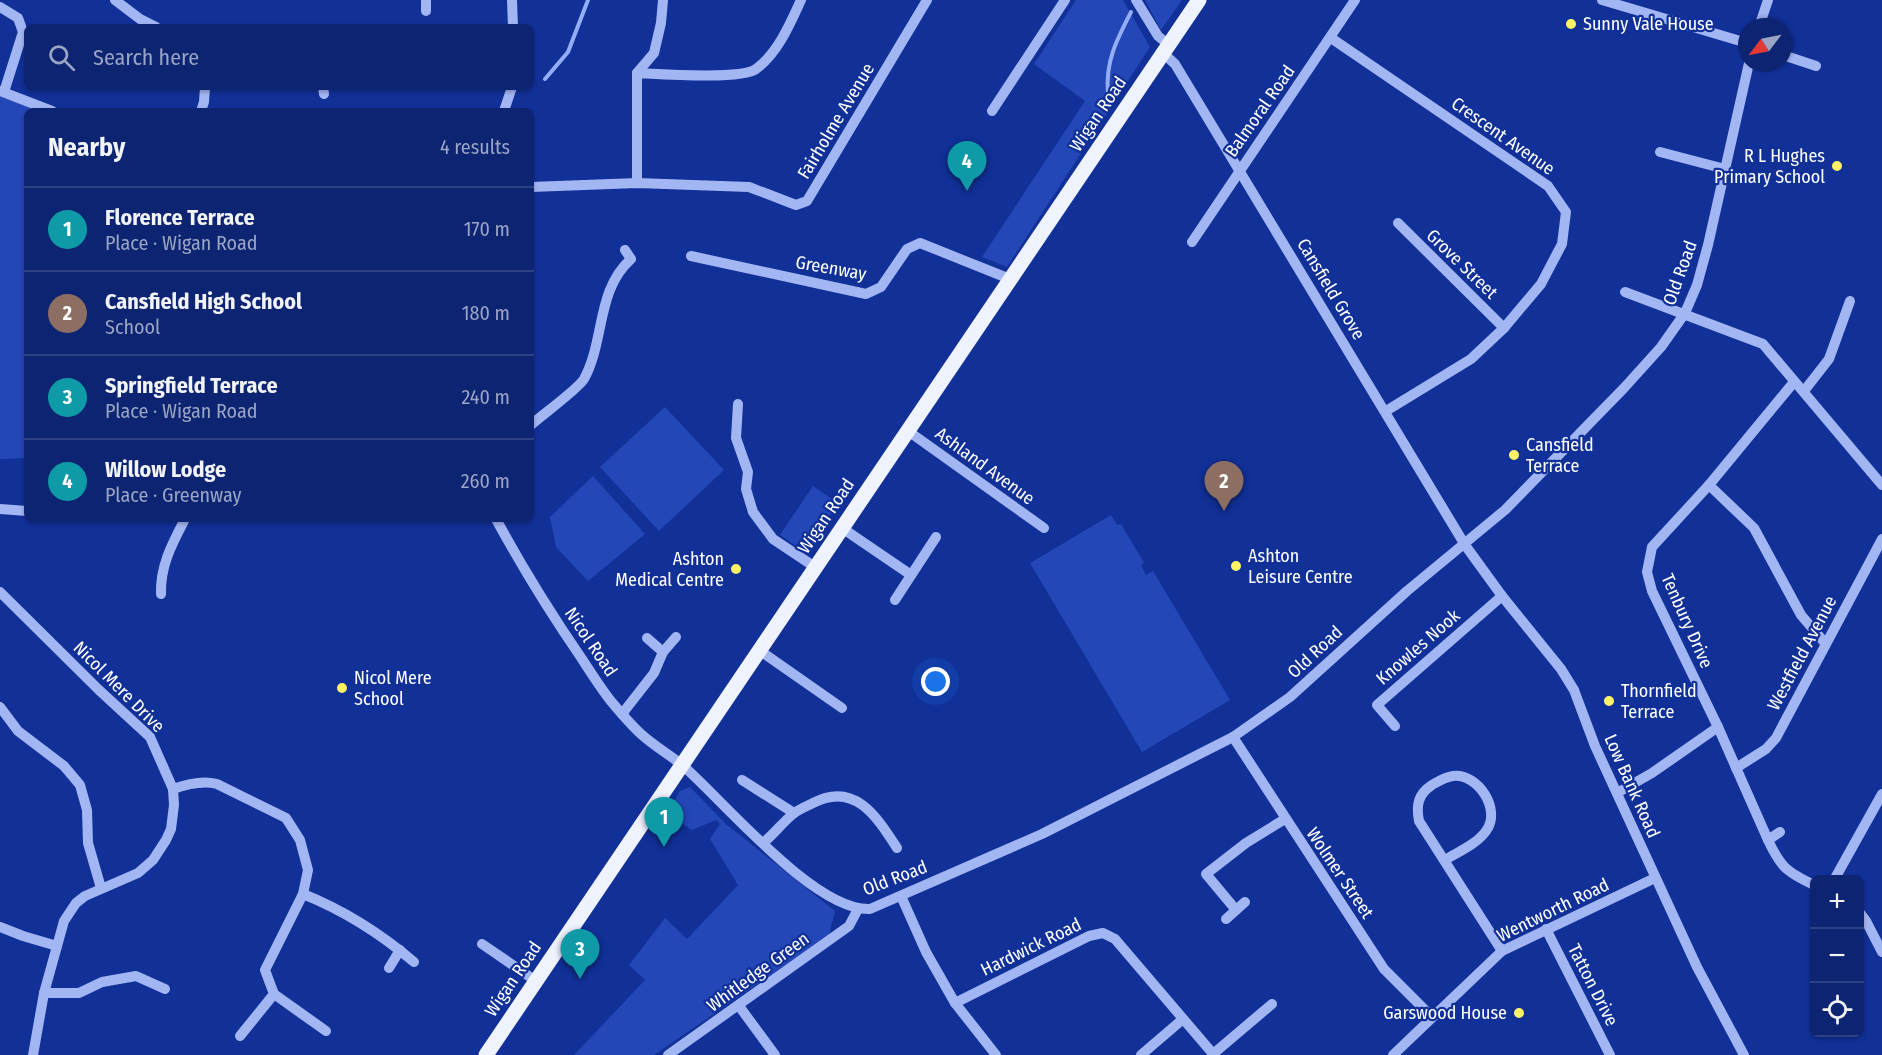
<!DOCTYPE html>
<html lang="en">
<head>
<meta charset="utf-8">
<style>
	body { margin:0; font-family:"Fira Sans Condensed",sans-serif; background:#162c77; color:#f1f3f6 }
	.controls { position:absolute; right:18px; bottom:18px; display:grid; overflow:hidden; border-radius:9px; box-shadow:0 2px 4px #0004 }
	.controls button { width:54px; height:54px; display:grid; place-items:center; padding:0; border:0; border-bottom:2px solid #2d4184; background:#0d2472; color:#f1f3f6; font:30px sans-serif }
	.compass { position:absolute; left:1738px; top:18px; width:54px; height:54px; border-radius:50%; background:#0d2472; box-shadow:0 2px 4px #0004; rotate:238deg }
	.you { position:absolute; left:936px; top:682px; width:21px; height:21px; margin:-15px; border:4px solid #fff; border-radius:50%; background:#1a73e8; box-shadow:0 0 0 9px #1a73e833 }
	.badge { display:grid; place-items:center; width:39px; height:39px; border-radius:50%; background:#fff365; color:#fff; font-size:20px; font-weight:700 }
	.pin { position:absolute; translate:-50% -50px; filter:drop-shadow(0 2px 3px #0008) }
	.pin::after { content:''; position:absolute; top:32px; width:21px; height:18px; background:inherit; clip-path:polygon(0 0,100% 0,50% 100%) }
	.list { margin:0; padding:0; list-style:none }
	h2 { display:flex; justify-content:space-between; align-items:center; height:78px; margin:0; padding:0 24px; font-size:26px }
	h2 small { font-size:20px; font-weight:400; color:#9aa4c4 }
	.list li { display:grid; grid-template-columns:39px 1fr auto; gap:18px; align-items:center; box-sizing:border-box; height:84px; padding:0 24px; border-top:2px solid #2d4184 }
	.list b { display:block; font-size:22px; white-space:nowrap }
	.list p { margin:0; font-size:20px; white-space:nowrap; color:#9aa4c4 }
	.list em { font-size:20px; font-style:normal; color:#9aa4c4 }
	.icon { flex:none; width:33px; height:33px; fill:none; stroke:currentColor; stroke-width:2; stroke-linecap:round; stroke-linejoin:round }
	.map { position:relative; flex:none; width:1882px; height:1055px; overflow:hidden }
	.search { position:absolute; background:#0d2472; box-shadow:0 2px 4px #0004; left:24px; top:24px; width:510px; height:66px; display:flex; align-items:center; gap:15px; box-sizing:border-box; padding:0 21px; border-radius:9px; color:#9aa4c4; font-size:22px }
	.panel { position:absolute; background:#0d2472; box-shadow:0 2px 4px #0004; left:24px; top:108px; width:510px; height:414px; border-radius:9px }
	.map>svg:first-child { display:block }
</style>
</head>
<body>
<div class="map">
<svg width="1882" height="1055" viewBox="0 0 1882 1055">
	<rect width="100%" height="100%" fill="#113098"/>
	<g fill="#2447b7">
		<polygon points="1076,0 1123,0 1150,47 1007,267 982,257 1085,101 1034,64"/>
		<polygon points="1145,0 1182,0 1161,30"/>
		<polygon points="0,94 38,111 27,111 27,458 0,459"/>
		<polygon points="665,407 724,470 659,531 600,467"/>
		<polygon points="593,476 645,534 588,581 556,547 550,517"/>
		<polygon points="813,486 838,503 806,553 780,535"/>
		<polygon points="1111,515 1117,525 1121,524 1144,563 1141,565 1146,575 1153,571 1230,700 1142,752 1030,563"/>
		<polygon points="690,787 726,824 835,911 829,935 654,1055 574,1055 645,980 629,965 665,918 687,939 738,885 710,839 720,824 716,820 692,830 667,813 680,791"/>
	</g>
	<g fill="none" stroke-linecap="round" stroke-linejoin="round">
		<g stroke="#94adf7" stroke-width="4">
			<polyline points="545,79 568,52 588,0"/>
			<path d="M1108 93C1105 62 1117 39 1131 12"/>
		</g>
		<g stroke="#a3b6f4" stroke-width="10">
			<polyline points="115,0 140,19 156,27"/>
			<polyline points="512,0 513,27"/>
			<polyline points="1136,0 1158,36 1169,45"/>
			<polyline points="1602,0 1747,43"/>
			<polyline points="0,7 18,18 23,32 4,92"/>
			<polyline points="426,11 426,0"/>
			<polyline points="1759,27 1768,0"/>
			<polyline points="1331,38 1548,186 1566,212 1562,244 1541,284 1504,328 1471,359 1386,411"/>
			<polyline points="1163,53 1175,64 1465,545 1502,596 1561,669 1574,690 1595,746 1697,967 1744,1055"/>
			<polyline points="1783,55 1816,66"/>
			<polyline points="637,73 654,53 661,23 663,0"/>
			<polyline points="323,87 324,94"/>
			<polyline points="0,91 52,111"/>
			<polyline points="201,111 204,102 205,87"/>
			<polyline points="504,111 512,87"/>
			<polyline points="992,111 1065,0"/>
			<polyline points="1660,152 1725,169"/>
			<path d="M637 183V73C659 74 742 80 756 69 778 53 790 24 801 0"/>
			<polyline points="531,187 637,183 749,187 796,205 807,201 927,0"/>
			<polyline points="1398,223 1504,328"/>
			<polyline points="1192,242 1355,0"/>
			<polyline points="691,256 866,294 881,287 907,249 920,243 1010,279"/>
			<polyline points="1625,292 1763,344 1882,485"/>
			<polyline points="1804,391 1829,359 1850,301"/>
			<polyline points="738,404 736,438 748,472 746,489 753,512 773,539 815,567"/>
			<path d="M531 425C542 415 578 389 584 379 605 341 596 290 631 259L625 250"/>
			<polyline points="908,431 1044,528"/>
			<polyline points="1709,485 1754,528 1801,615 1825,643"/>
			<polyline points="0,509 27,511"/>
			<path d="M496 519C522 567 551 614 582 659 591 673 600 687 610 700 620 712 630 724 641 734 653 745 668 754 681 764 723 800 814 911 870 909L1042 834 1233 737 1290 697 1407 591 1505 510 1624 388 1661 347 1685 313 1697 285 1708 245 1749 63"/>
			<polyline points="842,528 911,575"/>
			<polyline points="0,592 99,690 150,737 173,789 174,805 171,829 166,840 153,860 138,873 85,896 76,903 64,921 44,993 33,1055"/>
			<path d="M161 594C160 566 172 544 185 519"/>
			<polyline points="895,600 936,537"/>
			<polyline points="647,638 663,652"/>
			<polyline points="759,650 842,708"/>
			<polyline points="0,707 18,731 64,766 80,785 87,810 88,843 101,888"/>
			<polyline points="622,714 654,673 663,652 676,637"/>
			<polyline points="1395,726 1377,705 1502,596"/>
			<polyline points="1233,737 1384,969 1432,1017"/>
			<polyline points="1736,768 1766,749 1776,738 1882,539"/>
			<polyline points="742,780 794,813"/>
			<path d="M173 789C187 784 203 780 217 784L286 818 300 840 308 870 303 894 265 970 274 994 240 1036"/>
			<polyline points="1617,793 1652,773 1718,727"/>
			<path d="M1780 832 1768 840C1781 868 1787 872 1814 885"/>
			<polyline points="1768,840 1718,727 1652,591 1647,572 1652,547 1709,485 1794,382"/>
			<path d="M763 843C774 834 782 823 793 814 799 809 807 806 813 803 855 781 877 817 897 848"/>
			<path d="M1445 860C1458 852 1477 844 1486 831 1502 810 1478 773 1453 776 1445 777 1439 781 1432 785 1418 794 1416 805 1419 821L1502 951"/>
			<polyline points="1834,880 1882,794"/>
			<path d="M303 894C343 910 381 934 414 962"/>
			<polyline points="901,896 926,952 955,1003 996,1055"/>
			<polyline points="1236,910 1206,874 1246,843 1285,819"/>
			<polyline points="1860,913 1866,921 1882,952"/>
			<polyline points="1226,919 1245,902"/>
			<polyline points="0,927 23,936 57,946"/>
			<polyline points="1546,929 1610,1055"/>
			<polyline points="482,944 536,981"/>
			<polyline points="389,968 400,950"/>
			<polyline points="44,993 79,993 102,982 136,976 165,989"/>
			<polyline points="274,994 326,1031"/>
			<polyline points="955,1003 1089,936 1103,933 1115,939 1214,1055"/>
			<polyline points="739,1006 775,1055"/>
			<polyline points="1213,1054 1272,1004"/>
			<polyline points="668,1055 849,926 858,909"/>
			<polyline points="1141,1055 1183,1019"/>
			<polyline points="1393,1055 1502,951 1655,878"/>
		</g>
		<polyline stroke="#eff2ff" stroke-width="15" points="486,1055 1199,0"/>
	</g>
	<g fill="#fff365" stroke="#113098" stroke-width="2">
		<circle cx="1571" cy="24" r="6"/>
		<circle cx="1837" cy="166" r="6"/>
		<circle cx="1514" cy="455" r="6"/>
		<circle cx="1236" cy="566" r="6"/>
		<circle cx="736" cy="569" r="6"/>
		<circle cx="342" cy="688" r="6"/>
		<circle cx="1609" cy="701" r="6"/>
		<circle cx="1519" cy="1013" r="6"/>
	</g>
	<g text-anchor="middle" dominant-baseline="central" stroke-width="4.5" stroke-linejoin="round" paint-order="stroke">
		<g font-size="18" fill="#fff" stroke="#113098" text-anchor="start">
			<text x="1583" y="24">Sunny Vale House</text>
			<text x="1825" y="156" text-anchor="end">R L Hughes<tspan x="1825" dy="21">Primary School</tspan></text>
			<text x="1526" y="445">Cansfield<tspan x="1526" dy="21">Terrace</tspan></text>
			<text x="1248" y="556">Ashton<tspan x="1248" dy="21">Leisure Centre</tspan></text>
			<text x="724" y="559" text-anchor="end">Ashton<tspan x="724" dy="21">Medical Centre</tspan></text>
			<text x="354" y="678">Nicol Mere<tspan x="354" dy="21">School</tspan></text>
			<text x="1621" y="691">Thornfield<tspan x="1621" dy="21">Terrace</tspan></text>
			<text x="1507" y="1013" text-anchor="end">Garswood House</text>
		</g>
		<g font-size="18" fill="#fff" stroke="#113098">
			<text transform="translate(1260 111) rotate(-55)">Balmoral Road</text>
			<text transform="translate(1098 114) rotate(-56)">Wigan Road</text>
			<text transform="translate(836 121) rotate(-59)">Fairholme Avenue</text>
			<text transform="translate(1503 136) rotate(35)">Crescent Avenue</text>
			<text transform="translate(1462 264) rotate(44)">Grove Street</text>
			<text transform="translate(831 268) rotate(10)">Greenway</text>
			<text transform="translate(1680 273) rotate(-70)">Old Road</text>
			<text transform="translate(1331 289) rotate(59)">Cansfield Grove</text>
			<text transform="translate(985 466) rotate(36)">Ashland Avenue</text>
			<text transform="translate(826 516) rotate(-56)">Wigan Road</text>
			<text transform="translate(1687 621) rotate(66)">Tenbury Drive</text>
			<text transform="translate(591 642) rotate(56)">Nicol Road</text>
			<text transform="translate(1418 647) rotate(-41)">Knowles Nook</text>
			<text transform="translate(1315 652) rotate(-43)">Old Road</text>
			<text transform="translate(1802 653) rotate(-62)">Westfield Avenue</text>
			<text transform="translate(119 687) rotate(45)">Nicol Mere Drive</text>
			<text transform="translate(1632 786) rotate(66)">Low Bank Road</text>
			<text transform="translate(1340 873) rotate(56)">Wolmer Street</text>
			<text transform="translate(895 878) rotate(-21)">Old Road</text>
			<text transform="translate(1553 910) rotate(-26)">Wentworth Road</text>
			<text transform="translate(1031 947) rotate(-26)">Hardwick Road</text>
			<text transform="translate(758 972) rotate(-36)">Whitledge Green</text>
			<text transform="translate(513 979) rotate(-56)">Wigan Road</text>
			<text transform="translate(1593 985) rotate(63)">Tatton Drive</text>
		</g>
	</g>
</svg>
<div class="controls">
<button>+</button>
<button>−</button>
<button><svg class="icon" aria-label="locate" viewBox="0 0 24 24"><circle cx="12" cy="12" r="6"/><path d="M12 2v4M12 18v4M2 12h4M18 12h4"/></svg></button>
</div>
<svg class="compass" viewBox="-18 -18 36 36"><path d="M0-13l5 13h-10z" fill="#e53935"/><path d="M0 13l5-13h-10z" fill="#9aa4c4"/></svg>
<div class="you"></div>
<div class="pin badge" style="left:664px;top:847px;background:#0f9aa8">1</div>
<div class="pin badge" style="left:1224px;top:511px;background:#8d6e63">2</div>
<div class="pin badge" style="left:580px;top:979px;background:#0f9aa8">3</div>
<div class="pin badge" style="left:967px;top:191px;background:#0f9aa8">4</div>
<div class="search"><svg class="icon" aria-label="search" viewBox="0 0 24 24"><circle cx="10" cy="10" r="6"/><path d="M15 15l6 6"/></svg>Search here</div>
<section class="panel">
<h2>Nearby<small>4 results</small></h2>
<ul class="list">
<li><span class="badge" style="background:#0f9aa8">1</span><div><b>Florence Terrace</b><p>Place · Wigan Road</p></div><em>170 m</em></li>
<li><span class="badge" style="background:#8d6e63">2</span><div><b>Cansfield High School</b><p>School</p></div><em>180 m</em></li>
<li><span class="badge" style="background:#0f9aa8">3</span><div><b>Springfield Terrace</b><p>Place · Wigan Road</p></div><em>240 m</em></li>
<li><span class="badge" style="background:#0f9aa8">4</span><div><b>Willow Lodge</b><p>Place · Greenway</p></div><em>260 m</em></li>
</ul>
</section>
</div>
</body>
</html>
